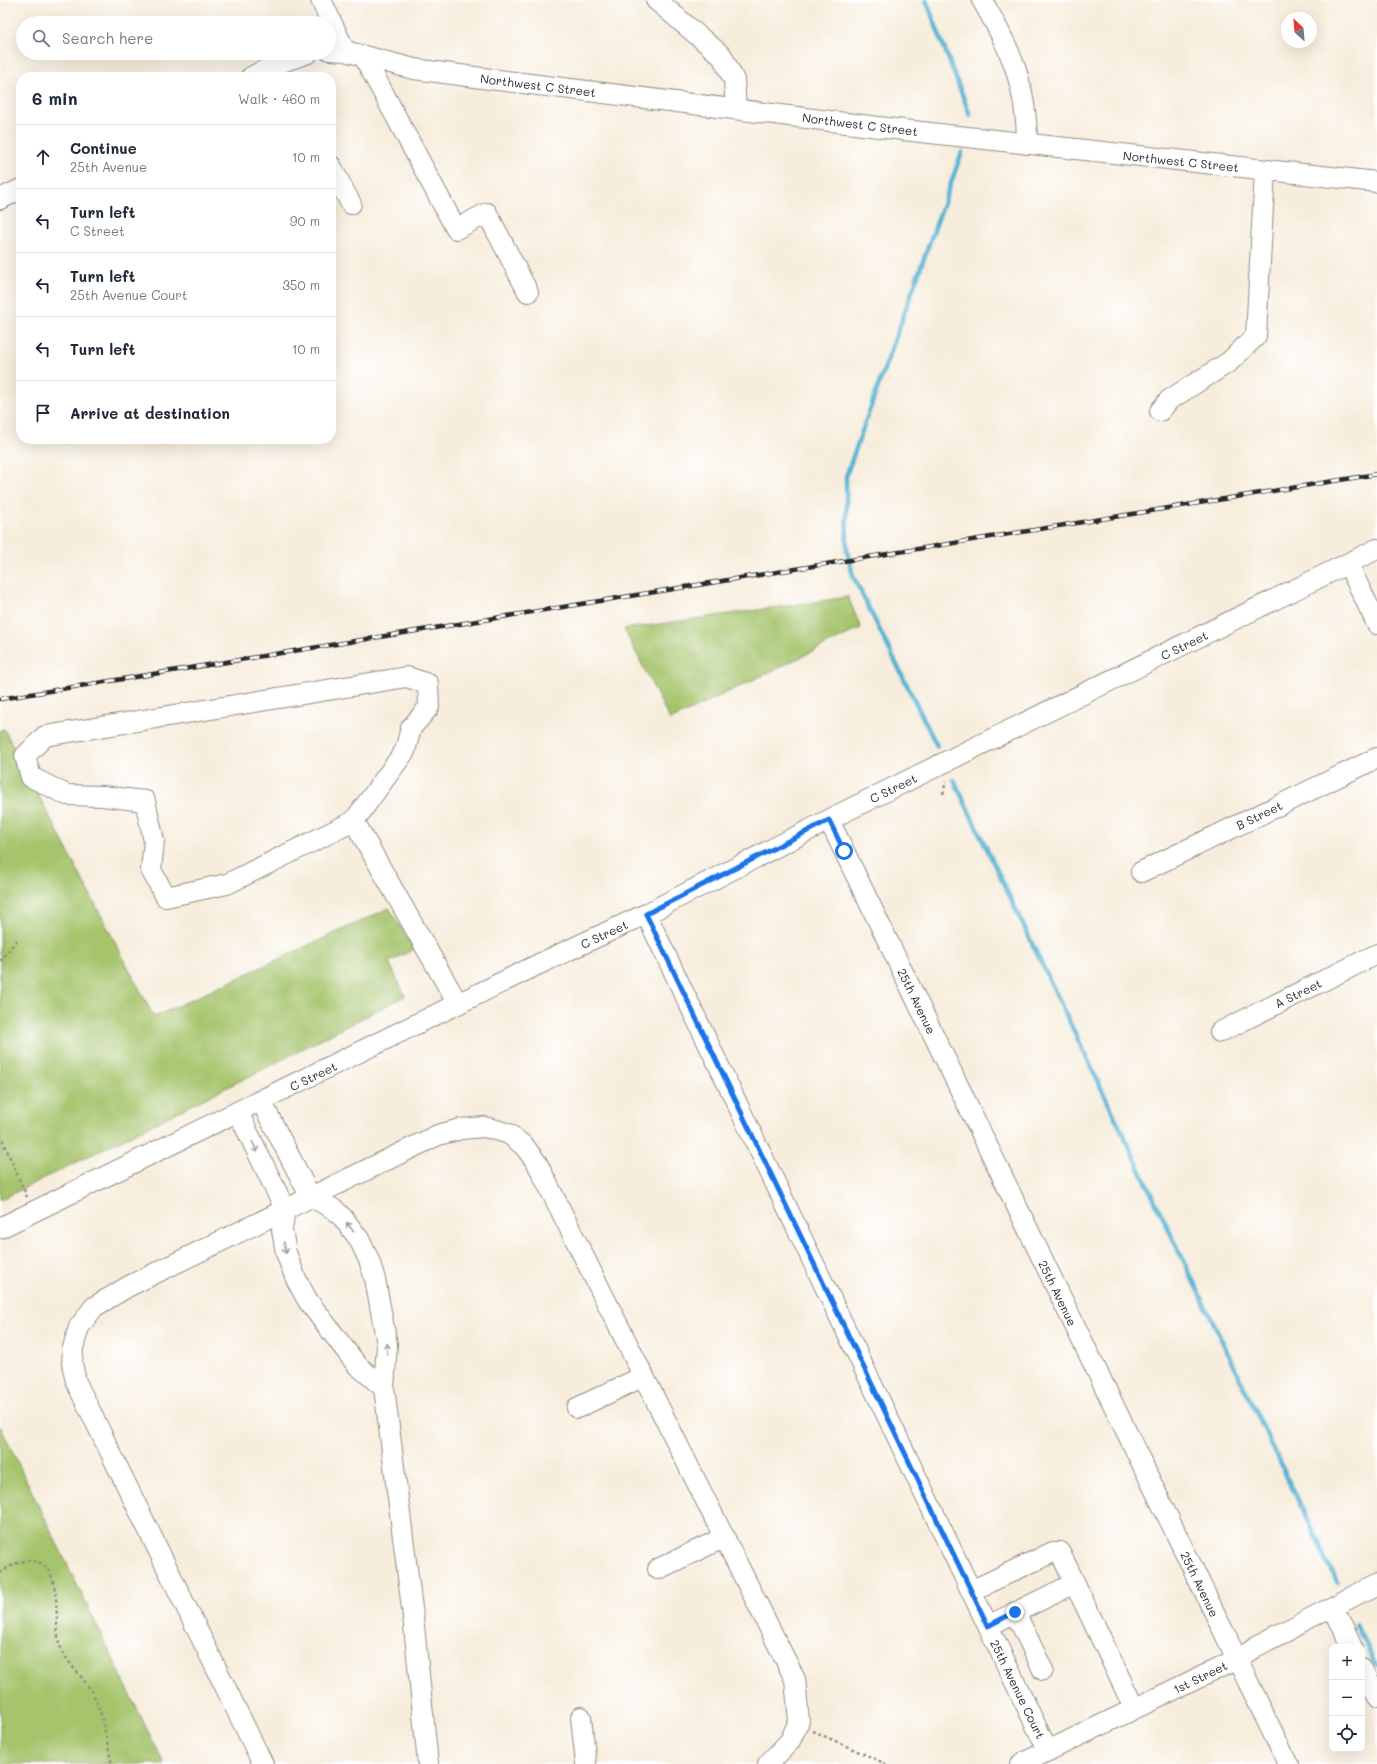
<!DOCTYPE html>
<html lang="en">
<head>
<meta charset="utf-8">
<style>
	body { margin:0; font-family:Mali,sans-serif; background:#f6f6f7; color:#1f2937 }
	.controls { position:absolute; right:12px; bottom:12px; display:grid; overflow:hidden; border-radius:8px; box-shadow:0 4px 16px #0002 }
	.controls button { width:36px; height:36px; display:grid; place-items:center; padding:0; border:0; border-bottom:1px solid #e0e1e3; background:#fff; color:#1f2937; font:20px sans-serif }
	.compass { position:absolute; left:1281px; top:12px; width:36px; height:36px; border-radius:50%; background:#fff; box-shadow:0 4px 16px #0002; rotate:334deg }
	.stop { position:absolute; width:12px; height:12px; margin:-9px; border:3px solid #1a73e8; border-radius:50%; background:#fff }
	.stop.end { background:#1a73e8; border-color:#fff; box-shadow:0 1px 4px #0008 }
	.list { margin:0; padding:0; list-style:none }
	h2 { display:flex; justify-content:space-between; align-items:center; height:52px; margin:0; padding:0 16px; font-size:17px }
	h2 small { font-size:13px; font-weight:400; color:#747a83 }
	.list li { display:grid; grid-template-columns:26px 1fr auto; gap:12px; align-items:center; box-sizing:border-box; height:64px; padding:0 16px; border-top:1px solid #e0e1e3 }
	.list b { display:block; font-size:15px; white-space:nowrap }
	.list p { margin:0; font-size:13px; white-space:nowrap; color:#747a83 }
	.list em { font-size:13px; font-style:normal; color:#747a83 }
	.icon { flex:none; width:22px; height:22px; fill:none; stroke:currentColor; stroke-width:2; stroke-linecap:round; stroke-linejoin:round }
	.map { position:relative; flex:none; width:1377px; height:1764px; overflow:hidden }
	.search { position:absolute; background:#fff; box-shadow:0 4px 16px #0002; left:16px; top:16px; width:320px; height:44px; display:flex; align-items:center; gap:10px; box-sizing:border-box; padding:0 14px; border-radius:22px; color:#747a83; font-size:15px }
	.panel { position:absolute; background:#fff; box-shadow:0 4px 16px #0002; left:16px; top:72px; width:320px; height:372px; border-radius:16px }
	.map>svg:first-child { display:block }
</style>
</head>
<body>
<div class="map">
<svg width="1377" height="1764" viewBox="0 0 1377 1764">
	<rect width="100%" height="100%" fill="#fff"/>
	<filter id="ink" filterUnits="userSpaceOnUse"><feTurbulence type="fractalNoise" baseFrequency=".025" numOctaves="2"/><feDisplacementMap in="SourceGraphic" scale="8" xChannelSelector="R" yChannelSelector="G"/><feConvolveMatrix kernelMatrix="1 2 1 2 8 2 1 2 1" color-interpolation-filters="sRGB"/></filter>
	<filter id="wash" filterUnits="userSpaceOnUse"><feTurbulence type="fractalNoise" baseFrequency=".012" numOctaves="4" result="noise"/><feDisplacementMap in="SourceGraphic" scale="16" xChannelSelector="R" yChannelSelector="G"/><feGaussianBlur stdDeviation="0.9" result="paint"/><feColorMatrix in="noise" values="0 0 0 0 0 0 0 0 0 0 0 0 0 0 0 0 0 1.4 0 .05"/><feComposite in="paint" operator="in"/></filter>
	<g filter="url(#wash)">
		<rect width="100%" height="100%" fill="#f7eddc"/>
		<g fill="#a6c46c" stroke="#68784c">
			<polygon points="848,597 861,628 670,720 624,629"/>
			<polygon points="4,729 154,1017 389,908 414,949 389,962 405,996 258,1072 0,1200 0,730"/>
			<polygon points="0,1426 164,1764 0,1764"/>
		</g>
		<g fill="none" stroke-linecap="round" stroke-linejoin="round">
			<g stroke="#54b3d3" stroke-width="4.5">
				<polyline points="926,0 970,115"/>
				<polyline points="937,746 853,576 847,551 846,476 962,152"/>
				<polyline points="954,780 1337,1582"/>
				<polyline points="1357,1624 1377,1666"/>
			</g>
		</g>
	</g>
	<g filter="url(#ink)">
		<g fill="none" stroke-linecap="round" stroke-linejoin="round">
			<g stroke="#918c84" stroke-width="22">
				<g id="minor">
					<polyline points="321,0 345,51"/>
					<polyline points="656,0 722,56 734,80 736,109"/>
					<path d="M982 0C1011 50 1027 85 1027 144"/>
					<polyline points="329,50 345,51 414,69 490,79 903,130 1377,182"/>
					<polyline points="364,57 456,229 487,213 528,292"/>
					<polyline points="251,77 279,63 308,53"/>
					<polyline points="331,166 351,204"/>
					<polyline points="0,199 21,189"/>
					<polyline points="1160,411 1169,400 1229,362 1256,336 1265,170"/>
					<polyline points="1348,564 1377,624"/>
					<polygon points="407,677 428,684 429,707 411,728 405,751 354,821 227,884 166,897 151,870 154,841 145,801 102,796 67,795 31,777 25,756 45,736"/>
					<polyline points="829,820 1288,1764"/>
					<polyline points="354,821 458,1004"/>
					<polyline points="1141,872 1377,758"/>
					<polyline points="646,914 1048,1751"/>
					<polyline points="1220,1032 1377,954"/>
					<polyline points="261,1101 310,1196 335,1210 343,1218 359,1239 369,1260 375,1279 387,1344 384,1388 413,1616 428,1764"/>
					<polyline points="238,1112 285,1209 282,1230 286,1253 296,1279 308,1301 357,1365 384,1388"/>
					<polyline points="0,1228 537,965 646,914 850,809 1377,549"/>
					<polyline points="577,1408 644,1376"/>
					<polyline points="658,1569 725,1537"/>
					<polyline points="971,1591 1053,1552 1060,1552 1134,1708"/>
					<polyline points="1333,1607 1352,1647"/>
					<polyline points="1015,1612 1043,1670"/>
					<polyline points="988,1626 1075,1583"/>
					<polyline points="1362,1668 1377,1698"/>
					<polyline points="581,1717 586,1764"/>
					<polyline points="263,1764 76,1382 72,1363 73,1348 79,1327 94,1307 129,1286 438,1135 461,1129 484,1127 493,1129 509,1134 524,1146 537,1163 795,1679 799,1721 790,1741 768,1764"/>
					<polyline points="1021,1764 1237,1659 1255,1647 1377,1584"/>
				</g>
			</g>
			<g stroke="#918c84" stroke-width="2.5" stroke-dasharray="3 3" stroke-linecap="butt">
				<polyline points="943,794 946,781"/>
				<polyline points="0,961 18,939"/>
				<polyline points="0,1134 27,1197"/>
				<path d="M0 1573C12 1565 28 1555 42 1564 62 1577 54 1622 59 1643 65 1663 85 1677 94 1696 104 1717 106 1742 112 1764"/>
				<polyline points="813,1731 886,1764"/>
			</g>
			<use href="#minor" stroke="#fff" stroke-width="20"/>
			<g stroke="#2b2b2b" stroke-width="4.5">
				<polyline id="rail" points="0,699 1377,474"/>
			</g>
			<use href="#rail" stroke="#fff" stroke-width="3" stroke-dasharray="9" stroke-linecap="butt"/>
		</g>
		<defs><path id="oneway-shaft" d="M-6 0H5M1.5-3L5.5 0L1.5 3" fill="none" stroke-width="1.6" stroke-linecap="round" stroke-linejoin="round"/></defs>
		<g stroke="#a0a0a0">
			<use href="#oneway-shaft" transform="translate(255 1147) rotate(64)"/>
			<use href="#oneway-shaft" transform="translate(350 1227) rotate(-127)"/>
			<use href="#oneway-shaft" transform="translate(285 1248) rotate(79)"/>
			<use href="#oneway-shaft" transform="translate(387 1349) rotate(-92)"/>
		</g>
	</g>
	<g fill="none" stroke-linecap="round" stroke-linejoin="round" filter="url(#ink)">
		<polyline stroke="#1a73e8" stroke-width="5" points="844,851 829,820 646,914 988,1626 1015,1612"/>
	</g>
	<g text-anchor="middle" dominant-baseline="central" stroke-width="3.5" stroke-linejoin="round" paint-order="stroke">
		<g font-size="12" fill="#2b2b2b" stroke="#fff">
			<text transform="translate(538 85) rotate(7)">Northwest C Street</text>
			<text transform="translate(860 124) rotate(7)">Northwest C Street</text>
			<text transform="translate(1181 161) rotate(6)">Northwest C Street</text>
			<text transform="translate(1184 645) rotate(-26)">C Street</text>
			<text transform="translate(893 788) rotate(-26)">C Street</text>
			<text transform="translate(1259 815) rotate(-26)">B Street</text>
			<text transform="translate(604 934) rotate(-25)">C Street</text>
			<text transform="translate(1298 993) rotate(-26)">A Street</text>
			<text transform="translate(917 1001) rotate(64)">25th Avenue</text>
			<text transform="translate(313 1076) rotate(-26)">C Street</text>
			<text transform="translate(1058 1293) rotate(64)">25th Avenue</text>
			<text transform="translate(1200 1584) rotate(64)">25th Avenue</text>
			<text transform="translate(1200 1677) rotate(-26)">1st Street</text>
			<text transform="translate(1018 1689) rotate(64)">25th Avenue Court</text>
		</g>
	</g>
</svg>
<div class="controls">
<button>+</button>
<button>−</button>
<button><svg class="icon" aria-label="locate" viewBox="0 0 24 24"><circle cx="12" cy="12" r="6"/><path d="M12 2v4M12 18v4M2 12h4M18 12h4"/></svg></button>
</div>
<svg class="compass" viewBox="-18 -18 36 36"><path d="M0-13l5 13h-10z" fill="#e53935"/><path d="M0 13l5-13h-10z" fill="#747a83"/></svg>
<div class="stop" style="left:844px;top:851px"></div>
<div class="stop end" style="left:1015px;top:1612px"></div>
<div class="search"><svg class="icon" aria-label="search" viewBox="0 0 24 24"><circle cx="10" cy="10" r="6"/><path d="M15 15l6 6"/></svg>Search here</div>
<section class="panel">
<h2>6 min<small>Walk · 460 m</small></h2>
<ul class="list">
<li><svg class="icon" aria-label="ahead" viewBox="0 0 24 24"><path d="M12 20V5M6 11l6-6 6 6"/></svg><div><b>Continue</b><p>25th Avenue</p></div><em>10 m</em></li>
<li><svg class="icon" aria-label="left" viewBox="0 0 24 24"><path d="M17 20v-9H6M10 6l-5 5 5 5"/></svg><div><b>Turn left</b><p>C Street</p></div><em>90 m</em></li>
<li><svg class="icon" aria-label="left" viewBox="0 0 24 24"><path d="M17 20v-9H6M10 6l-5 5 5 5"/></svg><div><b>Turn left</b><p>25th Avenue Court</p></div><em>350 m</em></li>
<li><svg class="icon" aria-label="left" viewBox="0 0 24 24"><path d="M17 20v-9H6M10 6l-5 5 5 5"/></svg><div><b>Turn left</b></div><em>10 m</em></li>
<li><svg class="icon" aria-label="arrive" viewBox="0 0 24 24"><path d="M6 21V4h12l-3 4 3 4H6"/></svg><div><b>Arrive at destination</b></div></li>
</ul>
</section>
</div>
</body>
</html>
